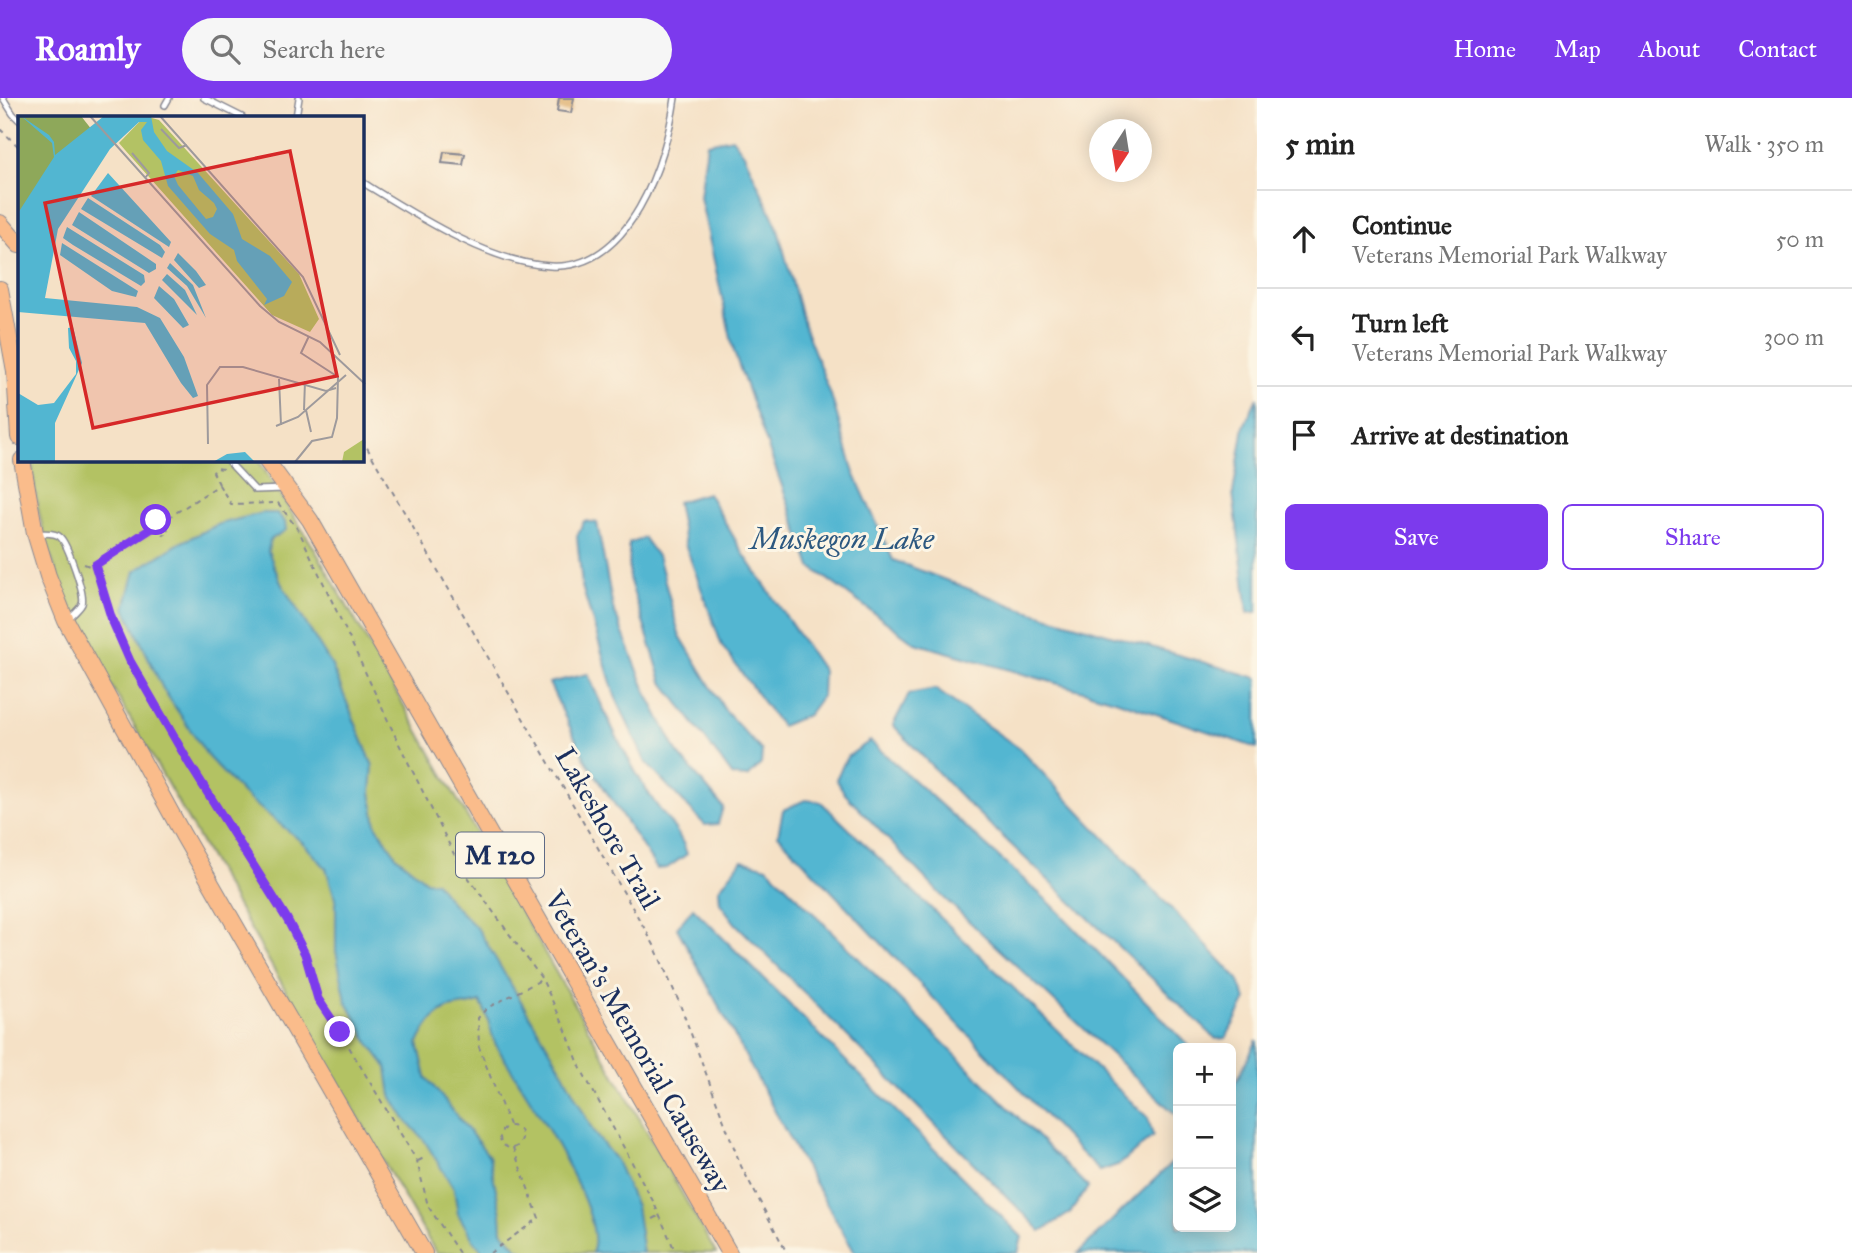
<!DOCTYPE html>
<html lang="en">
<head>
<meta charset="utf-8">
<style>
	body { margin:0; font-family:"IM FELL Great Primer",serif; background:#f6f6f6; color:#222 }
	.controls { position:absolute; right:21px; bottom:21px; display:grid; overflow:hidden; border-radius:10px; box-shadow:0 4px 18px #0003 }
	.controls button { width:63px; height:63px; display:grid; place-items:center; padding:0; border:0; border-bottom:2px solid #e0e0e0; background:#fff; color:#222; font:35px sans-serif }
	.compass { position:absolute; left:1089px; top:21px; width:63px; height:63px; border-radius:50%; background:#fff; box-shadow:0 4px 18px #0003; rotate:192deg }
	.stop { position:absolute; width:21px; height:21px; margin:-16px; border:5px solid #7c3aed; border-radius:50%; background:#fff }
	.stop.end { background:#7c3aed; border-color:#fff; box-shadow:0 2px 7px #0008 }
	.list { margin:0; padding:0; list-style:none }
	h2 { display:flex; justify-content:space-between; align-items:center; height:91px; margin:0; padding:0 28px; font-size:30px }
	h2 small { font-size:23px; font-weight:400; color:#767676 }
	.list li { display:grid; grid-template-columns:46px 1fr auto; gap:21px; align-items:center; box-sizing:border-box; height:98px; padding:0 28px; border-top:2px solid #e0e0e0 }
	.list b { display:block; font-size:26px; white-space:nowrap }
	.list p { margin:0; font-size:23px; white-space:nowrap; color:#767676 }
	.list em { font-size:23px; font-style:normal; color:#767676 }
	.actions { display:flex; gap:14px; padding:21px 28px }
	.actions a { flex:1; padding:16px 0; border:2px solid #7c3aed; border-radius:10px; text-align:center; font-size:24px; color:#7c3aed }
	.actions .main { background:#7c3aed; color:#fff }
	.icon { flex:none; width:38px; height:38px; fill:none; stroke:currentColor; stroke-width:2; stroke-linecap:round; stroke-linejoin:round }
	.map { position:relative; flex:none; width:1257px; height:1155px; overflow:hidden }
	header { display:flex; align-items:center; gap:42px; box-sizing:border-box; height:98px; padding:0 35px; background:#7c3aed; color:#fff }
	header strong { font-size:33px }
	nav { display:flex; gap:38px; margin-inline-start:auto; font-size:24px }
	.search { width:490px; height:63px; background:#f6f6f6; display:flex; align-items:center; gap:18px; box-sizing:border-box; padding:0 24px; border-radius:38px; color:#767676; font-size:26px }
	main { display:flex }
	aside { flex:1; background:#fff }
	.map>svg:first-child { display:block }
</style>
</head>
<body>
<header>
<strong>Roamly</strong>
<div class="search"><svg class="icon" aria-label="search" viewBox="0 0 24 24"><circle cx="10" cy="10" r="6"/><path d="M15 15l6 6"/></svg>Search here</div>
<nav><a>Home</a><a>Map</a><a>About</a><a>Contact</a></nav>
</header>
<main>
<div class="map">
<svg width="1257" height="1155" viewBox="0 0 1257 1155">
	<rect width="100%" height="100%" fill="#fcf5e5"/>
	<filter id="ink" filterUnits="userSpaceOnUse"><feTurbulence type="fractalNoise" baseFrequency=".0143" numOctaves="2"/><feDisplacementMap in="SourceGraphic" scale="14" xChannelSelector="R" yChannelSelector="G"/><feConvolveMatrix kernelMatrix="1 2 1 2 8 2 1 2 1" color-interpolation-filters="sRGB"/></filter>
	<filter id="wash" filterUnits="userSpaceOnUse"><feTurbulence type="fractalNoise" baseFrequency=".00686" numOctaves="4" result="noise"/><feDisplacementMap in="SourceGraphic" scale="28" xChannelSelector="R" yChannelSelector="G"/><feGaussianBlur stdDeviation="1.57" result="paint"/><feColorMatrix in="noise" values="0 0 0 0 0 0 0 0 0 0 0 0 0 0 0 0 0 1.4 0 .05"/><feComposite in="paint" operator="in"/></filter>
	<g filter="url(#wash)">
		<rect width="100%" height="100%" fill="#f5e1c6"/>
		<path fill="#b3c264" stroke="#677861" stroke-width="2" d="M32 362H257L260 365 314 450 716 1155H436L84 540C58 483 35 426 32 362Z"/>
		<g fill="#52b6d1" stroke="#367298" stroke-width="2">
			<polygon points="732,40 744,56 777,128 804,227 831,297 854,375 893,462 1019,510 1257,580 1257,650 1115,602 915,545 811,469 734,254 700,99 707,45"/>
			<polygon points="1257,300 1257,514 1248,515 1233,395 1244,328"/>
			<polygon points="708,395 743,455 823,573 822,598 808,617 781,628 722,548 685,446 677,404"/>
			<path d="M262 415H277L285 424 286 432 270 442 268 453 281 485 332 568 373 668 371 694 376 727 397 759 426 783 436 784 451 804 478 831 559 967 594 1035 616 1062 636 1108 643 1155H592C610 1117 519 985 497 949 489 935 491 921 480 904 469 908 457 907 447 911 432 918 425 931 418 945L426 979 489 1058 501 1116 502 1133 516 1149 526 1155H484L474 1143 458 1116 454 1091 424 1042 405 1021 391 998 387 970 370 947 346 903 336 853V804L326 770 303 745 243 696 209 660 163 591 125 510 135 473 180 445 219 426Z"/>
			<polygon points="584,423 597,425 613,510 648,598 677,654 723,709 718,726 705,727 646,665 615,598 582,488 577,438"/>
			<polygon points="644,440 659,461 679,536 726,614 762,653 761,666 748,679 733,678 662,583 629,480 629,445"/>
			<path d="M588 576C606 619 627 663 653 702 666 722 680 732 687 756L667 770 657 771 585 661 549 585Z"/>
			<polygon points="935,591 1020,651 1238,881 1246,902 1226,940 1216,941 964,702 893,627 909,596"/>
			<polygon points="870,643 1051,806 1191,950 1178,950 1178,1012 1175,1016 942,798 845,696 836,681 847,659"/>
			<polygon points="805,702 821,704 1148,1020 1153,1038 1120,1066 1100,1073 1081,1055 778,737 783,712"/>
			<polygon points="742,762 767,769 1088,1089 1070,1115 1041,1133 735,825 720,805 719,791"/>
			<polygon points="693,810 1022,1139 1018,1155 855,1155 795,1051 677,830"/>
			<polygon points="1257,942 1257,1155 1078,1155 1178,1059 1178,1129 1231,1129 1231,993"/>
		</g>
		<g id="blocks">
			<g fill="#e2b87e">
				<polygon points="559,0 574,0 571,15 557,13"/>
				<polygon points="444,54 465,56 463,67 442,65"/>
			</g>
		</g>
	</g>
	<g filter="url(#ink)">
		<use href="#blocks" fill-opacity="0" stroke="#888892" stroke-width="2"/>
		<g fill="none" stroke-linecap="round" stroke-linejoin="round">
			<g stroke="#888892" stroke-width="8">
				<g id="lane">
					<polyline points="3,0 13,16 19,22"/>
					<polyline points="204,0 242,19"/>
					<polyline points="165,7 169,0"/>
					<polyline points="296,19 299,0"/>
					<path d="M362 84C414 116 489 165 550 168 631 173 666 63 675 0"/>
					<polyline points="227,362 255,392 285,391"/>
					<path d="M38 435C44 436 55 434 60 439 67 445 86 497 82 506 79 512 72 517 67 522"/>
				</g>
			</g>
			<g stroke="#888892" stroke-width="18">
				<g id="primary">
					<polyline points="0,125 19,147"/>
					<polyline points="0,191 15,273 19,339"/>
					<polyline points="22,362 35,435 48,478 66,523 183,737 424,1155"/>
					<polyline points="266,362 310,422 729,1155"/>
				</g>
			</g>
			<g stroke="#888892" stroke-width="2" stroke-dasharray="5 5" stroke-linecap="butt">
				<polyline points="0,31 19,49"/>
				<polyline points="362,341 654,847 679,904 741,1068 787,1155"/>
				<polyline points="219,386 213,374 217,370 223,371"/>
				<polyline points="158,421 160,419 156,414 152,417 156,422 158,421 163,430 161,431 164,437 169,434 166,428 163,430"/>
				<polyline points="84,466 95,470"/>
				<polyline points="509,1027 479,949 478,920 487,910 541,882"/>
				<circle cx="511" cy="1039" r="11"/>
				<polyline points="418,1063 424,1060"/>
				<polyline points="653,1121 659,1118"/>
				<polyline points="459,1155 428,1108 417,1063 340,934 318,901 305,856 287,821 189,665 130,563 112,521 95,467 219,387 231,406 278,405 299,433 399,646 460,768 542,881 565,930 581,971 653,1103 676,1155"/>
				<polyline points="490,1155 539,1120 513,1050"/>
			</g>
			<use href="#lane" stroke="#fff" stroke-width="5"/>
			<use href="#primary" stroke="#fabc8b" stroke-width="16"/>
		</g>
	</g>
	<g fill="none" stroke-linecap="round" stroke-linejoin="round" filter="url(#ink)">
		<polyline stroke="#7c3aed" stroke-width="9" points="156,422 158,421 160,425 95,467 112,522 130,563 189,665 287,821 305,856 318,901 340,934"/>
	</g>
	<g text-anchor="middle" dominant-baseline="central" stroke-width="6" stroke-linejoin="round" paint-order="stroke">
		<rect fill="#fcf5e5" stroke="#5e6a86" stroke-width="2" x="456" y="734.5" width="88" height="45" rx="5"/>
		<g font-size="26" font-weight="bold" fill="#1b2f5e">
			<text x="500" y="757">M 120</text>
		</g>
		<g font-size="28" fill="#1b2f5e" stroke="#fcf5e5">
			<text transform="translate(608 730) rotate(60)">Lakeshore Trail</text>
			<text transform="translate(638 944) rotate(60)">Veteran's Memorial Causeway</text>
		</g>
		<g font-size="30" font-style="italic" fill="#2c5880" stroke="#fcf5e5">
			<text x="842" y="441">Muskegon Lake</text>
		</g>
	</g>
	<g transform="translate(18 18)">
		<rect width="346" height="346" fill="#f5e1c6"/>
		<path d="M127 0 141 4 281 158 301 203 292 216 254 199 107 34 101 27ZM346 323V346H324L326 336Z" fill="#b3c264"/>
		<path d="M0 0H63L74 14 0 98Z" fill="#8ea85a"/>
		<path d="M3 0 31 19 36 26 37 39 86 0H133L136 16 149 35 180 57 215 98 224 123 252 140 274 166 266 180 246 189 249 183 219 145 216 134 192 118 150 70 143 45 125 24 123 14 129 6H121L92 33 40 113 27 182 119 191 142 202 166 241 180 280 175 282 163 267 127 207 0 196V97L36 41 34 27ZM160 54 175 60 181 74 196 87 199 93 195 101 188 103 160 69 156 60ZM90 57 153 126 151 131 73 80ZM70 82 142 129 147 136 144 142 63 93ZM61 96 138 148V153L131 157 54 109ZM49 111 126 159 127 166 123 170 55 129 45 122ZM44 127 120 175 118 181 94 175 42 139ZM160 137 178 155 188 169 181 172 156 144ZM152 147 175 169 188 202 169 170 149 152ZM149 158 167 174 179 199 144 164ZM141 170 156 183 171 209 165 212 136 182ZM55 211 64 247 37 307V346H0V277L20 289 36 287 58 258V245L51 232 50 212ZM227 336 237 346H195L209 338Z" fill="#52b6d1" fill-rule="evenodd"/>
		<path fill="none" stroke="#9e9a9c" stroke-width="2" d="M72 0 242 190 261 206 302 226 347 268M142 0 285 161 322 239M143 13 161 32 169 29M114 37 131 57 127 62M261 263 263 309M286 294 287 265M288 294 293 316M258 310 280 301 328 259M190 328 189 269 202 251H225L308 275 318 272M277 346 294 325 314 321 319 302 320 261 283 237 291 220"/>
		<path fill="#d62828" fill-opacity="0.15" stroke="#d62828" stroke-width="3.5" d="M272 35 319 260 75 312 27 87Z"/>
		<rect width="346" height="346" fill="none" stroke="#1b2f5e" stroke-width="3.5"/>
	</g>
</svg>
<div class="controls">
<button>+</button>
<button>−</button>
<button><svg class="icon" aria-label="layers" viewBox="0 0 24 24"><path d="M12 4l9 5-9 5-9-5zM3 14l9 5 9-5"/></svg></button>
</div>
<svg class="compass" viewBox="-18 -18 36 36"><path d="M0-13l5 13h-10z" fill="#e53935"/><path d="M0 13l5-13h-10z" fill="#767676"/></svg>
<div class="stop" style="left:156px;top:422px"></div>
<div class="stop end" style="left:340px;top:934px"></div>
</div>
<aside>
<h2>5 min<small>Walk · 350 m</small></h2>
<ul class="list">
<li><svg class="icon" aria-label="ahead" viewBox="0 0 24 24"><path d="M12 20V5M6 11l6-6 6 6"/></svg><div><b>Continue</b><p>Veterans Memorial Park Walkway</p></div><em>50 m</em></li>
<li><svg class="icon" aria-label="left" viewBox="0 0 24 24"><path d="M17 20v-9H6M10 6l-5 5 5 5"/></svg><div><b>Turn left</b><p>Veterans Memorial Park Walkway</p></div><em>300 m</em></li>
<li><svg class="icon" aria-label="arrive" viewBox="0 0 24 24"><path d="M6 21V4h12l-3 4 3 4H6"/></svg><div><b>Arrive at destination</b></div></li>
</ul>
<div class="actions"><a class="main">Save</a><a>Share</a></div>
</aside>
</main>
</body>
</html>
